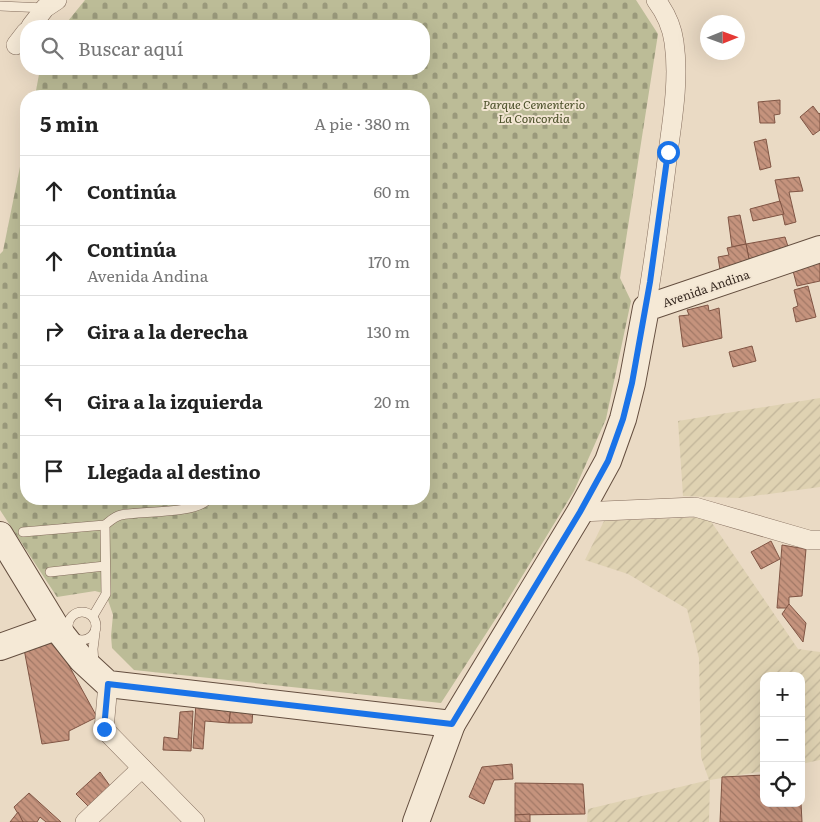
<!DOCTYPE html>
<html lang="es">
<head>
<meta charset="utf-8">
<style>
	body { margin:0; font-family:Literata,serif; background:#f6f6f6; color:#222 }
	.controls { position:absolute; right:15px; bottom:15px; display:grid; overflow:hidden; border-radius:10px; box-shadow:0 5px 20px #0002 }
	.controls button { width:45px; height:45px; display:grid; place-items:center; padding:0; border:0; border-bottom:1px solid #e0e0e0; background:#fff; color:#222; font:25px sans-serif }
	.compass { position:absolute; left:700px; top:15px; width:45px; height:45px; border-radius:50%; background:#fff; box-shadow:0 5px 20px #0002; rotate:89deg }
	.stop { position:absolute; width:15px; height:15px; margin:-11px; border:4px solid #1a73e8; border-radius:50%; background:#fff }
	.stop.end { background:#1a73e8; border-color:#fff; box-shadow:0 1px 5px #0008 }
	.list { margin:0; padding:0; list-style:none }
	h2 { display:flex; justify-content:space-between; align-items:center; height:65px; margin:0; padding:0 20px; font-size:21px }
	h2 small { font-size:16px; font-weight:400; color:#767676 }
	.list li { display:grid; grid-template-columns:32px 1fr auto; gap:15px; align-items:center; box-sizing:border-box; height:70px; padding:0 20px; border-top:1px solid #e0e0e0 }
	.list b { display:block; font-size:19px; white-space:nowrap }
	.list p { margin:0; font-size:16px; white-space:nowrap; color:#767676 }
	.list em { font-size:16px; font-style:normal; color:#767676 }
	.icon { flex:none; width:28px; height:28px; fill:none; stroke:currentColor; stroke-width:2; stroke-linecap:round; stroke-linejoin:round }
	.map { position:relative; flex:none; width:820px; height:822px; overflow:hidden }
	.search { position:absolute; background:#fff; box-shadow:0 5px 20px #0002; left:20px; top:20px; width:410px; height:55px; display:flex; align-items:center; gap:12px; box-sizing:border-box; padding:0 18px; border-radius:20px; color:#767676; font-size:19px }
	.panel { position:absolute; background:#fff; box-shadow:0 5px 20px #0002; left:20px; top:90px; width:410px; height:415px; border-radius:20px }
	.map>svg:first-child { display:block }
</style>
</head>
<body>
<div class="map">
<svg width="820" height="822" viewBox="0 0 820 822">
	<defs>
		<pattern id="farmland-furrows" width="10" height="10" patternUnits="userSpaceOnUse" patternTransform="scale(1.25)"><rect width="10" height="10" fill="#dfd2b2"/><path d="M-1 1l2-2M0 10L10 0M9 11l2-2" fill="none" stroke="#c0b499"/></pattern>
		<pattern id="cemetery-stones" width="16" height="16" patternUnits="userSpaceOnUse" patternTransform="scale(1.25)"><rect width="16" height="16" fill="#bcbc97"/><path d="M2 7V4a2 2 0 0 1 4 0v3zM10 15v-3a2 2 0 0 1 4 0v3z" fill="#9a997b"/></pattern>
		<pattern id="building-back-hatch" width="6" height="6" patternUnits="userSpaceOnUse" patternTransform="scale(1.25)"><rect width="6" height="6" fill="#c5937d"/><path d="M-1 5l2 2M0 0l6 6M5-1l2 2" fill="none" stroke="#a17866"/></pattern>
	</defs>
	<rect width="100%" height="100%" fill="#eadac4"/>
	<g fill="url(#farmland-furrows)">
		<polygon points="820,398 820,487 739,498 683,496 678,421"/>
		<polygon points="708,517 798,649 820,652 820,760 801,764 801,676 764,676 764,771 710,780 709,822 587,822 588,809 709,780 701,757 699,658 687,609 628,574 585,560 604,521"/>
	</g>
	<polygon fill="url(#cemetery-stones)" points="85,0 636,0 658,34 620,278 631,301 606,419 574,491 504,606 441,703 134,670 112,648 111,636 113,615 106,594 95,591 57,597 0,510 0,254 3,251 26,137 26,499 424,499 424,96 35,96 40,69 424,69 424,26 64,26"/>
	<g fill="url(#building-back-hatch)" stroke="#805544">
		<polygon points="780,100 780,114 774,115 775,123 760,123 758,102"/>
		<polygon points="813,106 819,114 820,113 820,130 813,135 800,117"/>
		<polygon points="766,139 771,167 760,170 754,142"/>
		<polygon points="799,177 803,191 789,192 796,222 785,225 775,180"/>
		<polygon points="780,201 784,214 753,221 750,209"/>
		<polygon points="740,215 746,244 732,247 728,217"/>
		<polygon points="785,237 790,253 750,264 746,244"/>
		<polygon points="746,244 750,264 720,270 718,257 729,255 727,248"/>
		<polygon points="820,261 820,281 797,286 792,267"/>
		<polygon points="808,286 816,317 796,322 793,308 798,306 794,290"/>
		<polygon points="708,305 709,311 719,308 722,338 683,347 679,316 689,315 687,310"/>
		<polygon points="752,346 756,361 733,367 729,352"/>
		<polygon points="771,541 780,559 761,569 751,552"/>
		<polygon points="782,545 806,549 802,596 789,597 789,608 777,608"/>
		<polygon points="789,604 806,623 803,642 782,614"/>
		<polygon points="55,640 97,717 69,731 69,740 42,744 24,649"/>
		<polygon points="196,703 231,707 229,723 205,721 203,749 193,748"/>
		<polygon points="231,707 253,709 252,723 229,723"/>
		<polygon points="193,711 191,751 163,750 164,737 178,739 180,712"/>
		<polygon points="512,764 513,779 494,780 484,804 469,797 482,767"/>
		<polygon points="100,772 110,786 88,806 76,794"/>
		<polygon points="764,775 764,803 801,803 802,822 720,822 722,777"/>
		<polygon points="515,783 583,784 585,814 515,815"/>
		<polygon points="29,793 61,822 46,822 40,817 37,822 23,822 14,807"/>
		<polygon points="18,812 23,822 10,822"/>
		<polygon points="530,814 530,822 515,822 515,815"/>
	</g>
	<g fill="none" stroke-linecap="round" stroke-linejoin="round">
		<g stroke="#836c5c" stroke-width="10">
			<g id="lane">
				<polyline points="0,6 45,8"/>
				<polyline points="23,532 105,525"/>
				<polyline points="50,572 105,566"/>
				<circle cx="82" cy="626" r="14"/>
				<path d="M93 616 106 594 105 525C110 521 115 516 121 515 141 511 197 514 208 499"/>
				<polyline points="94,664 93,649 95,633"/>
			</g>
		</g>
		<g stroke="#836c5c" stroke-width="20">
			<g id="street">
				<polyline points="31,26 45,8 57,0"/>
				<polyline points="16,45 26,32"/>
				<path d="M646 308C654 262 660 215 666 168 671 126 680 83 674 42 672 27 665 12 656 0"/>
				<polyline points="580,512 695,507 809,540 820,540"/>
				<polyline points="108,684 104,729 195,822"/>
				<polyline points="85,822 142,768"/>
			</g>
		</g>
		<g stroke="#644e3f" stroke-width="28">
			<g id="secondary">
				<polyline points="0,535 56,627 82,660 108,684 452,724"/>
				<polyline points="0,647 56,627"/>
				<polyline points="416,822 452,724 580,512 608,461 623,419 632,383 646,308 820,249"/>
			</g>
		</g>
		<use href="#lane" stroke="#f5e9d6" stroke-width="9"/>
		<use href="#street" stroke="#f5e9d6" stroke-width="19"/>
		<use href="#secondary" stroke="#f5e9d6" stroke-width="26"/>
	</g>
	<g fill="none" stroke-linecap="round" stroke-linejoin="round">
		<polyline stroke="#1a73e8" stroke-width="6" points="104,729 108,684 452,724 580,512 608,461 623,419 632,383 650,282 668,152"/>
	</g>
	<g text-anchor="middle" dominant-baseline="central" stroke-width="4" stroke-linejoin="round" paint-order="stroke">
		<g font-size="12" font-style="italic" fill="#494e27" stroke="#f2e5d2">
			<text x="534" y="104">Parque Cementerio<tspan x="534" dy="14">La Concordia</tspan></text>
		</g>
		<g font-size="12" fill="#34271f" stroke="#f2e5d2">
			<text transform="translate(706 288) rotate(-19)">Avenida Andina</text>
		</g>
	</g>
</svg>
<div class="controls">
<button>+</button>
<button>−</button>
<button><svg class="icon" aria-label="locate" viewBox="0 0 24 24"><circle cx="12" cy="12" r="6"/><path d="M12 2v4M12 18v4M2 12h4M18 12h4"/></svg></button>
</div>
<svg class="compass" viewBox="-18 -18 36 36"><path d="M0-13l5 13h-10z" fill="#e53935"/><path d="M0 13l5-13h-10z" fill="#767676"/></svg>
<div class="stop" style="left:668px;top:152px"></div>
<div class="stop end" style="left:104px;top:729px"></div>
<div class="search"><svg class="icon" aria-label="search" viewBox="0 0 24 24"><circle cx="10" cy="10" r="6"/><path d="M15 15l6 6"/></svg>Buscar aquí</div>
<section class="panel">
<h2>5 min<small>A pie · 380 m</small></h2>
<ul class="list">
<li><svg class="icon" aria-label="ahead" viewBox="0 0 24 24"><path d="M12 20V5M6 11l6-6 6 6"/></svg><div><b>Continúa</b></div><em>60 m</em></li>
<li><svg class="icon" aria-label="ahead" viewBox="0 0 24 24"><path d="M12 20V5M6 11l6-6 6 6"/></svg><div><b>Continúa</b><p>Avenida Andina</p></div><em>170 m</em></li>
<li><svg class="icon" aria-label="right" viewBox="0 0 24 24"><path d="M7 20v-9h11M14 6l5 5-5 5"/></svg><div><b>Gira a la derecha</b></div><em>130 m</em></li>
<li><svg class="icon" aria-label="left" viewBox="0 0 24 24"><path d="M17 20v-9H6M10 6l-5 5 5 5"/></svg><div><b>Gira a la izquierda</b></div><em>20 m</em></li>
<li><svg class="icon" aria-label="arrive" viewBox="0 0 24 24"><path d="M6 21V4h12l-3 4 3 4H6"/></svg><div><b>Llegada al destino</b></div></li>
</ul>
</section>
</div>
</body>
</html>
